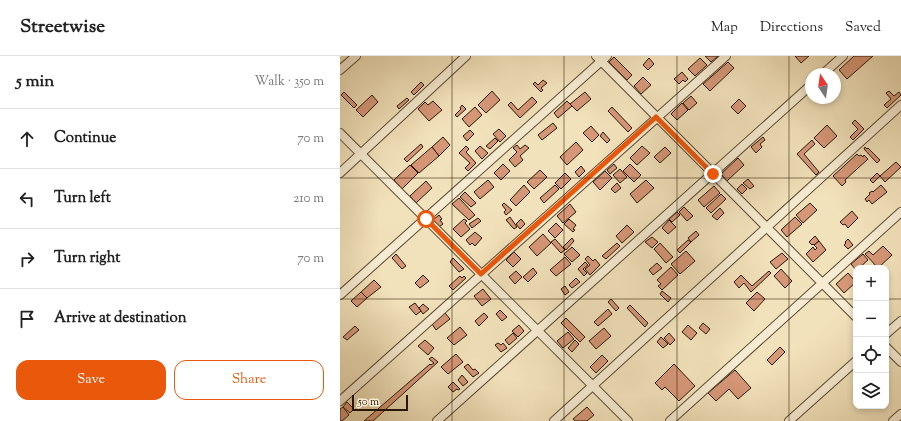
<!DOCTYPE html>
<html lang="en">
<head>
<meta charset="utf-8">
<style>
	body { margin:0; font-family:"Sorts Mill Goudy",serif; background:#f2f2f2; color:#222 }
	.controls { position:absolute; right:12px; bottom:12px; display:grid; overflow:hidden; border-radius:8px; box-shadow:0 2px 6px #0003 }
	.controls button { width:36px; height:36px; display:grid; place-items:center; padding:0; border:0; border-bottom:1px solid #e0e0e0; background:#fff; color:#222; font:20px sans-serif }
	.compass { position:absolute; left:465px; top:12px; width:36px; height:36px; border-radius:50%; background:#fff; box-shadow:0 2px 6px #0003; rotate:347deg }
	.scale { position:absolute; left:12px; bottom:10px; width:56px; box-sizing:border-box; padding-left:4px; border:2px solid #291704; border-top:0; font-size:11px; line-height:14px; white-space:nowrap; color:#291704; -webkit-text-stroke:3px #f7ecd3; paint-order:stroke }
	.stop { position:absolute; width:12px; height:12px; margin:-9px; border:3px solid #ea580c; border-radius:50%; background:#fff }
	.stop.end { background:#ea580c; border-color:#fff; box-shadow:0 1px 4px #0008 }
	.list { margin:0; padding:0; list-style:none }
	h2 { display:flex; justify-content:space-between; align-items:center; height:52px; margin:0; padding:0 16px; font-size:17px }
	h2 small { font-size:13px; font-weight:400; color:#767676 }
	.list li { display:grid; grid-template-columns:26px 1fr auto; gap:12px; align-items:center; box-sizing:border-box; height:60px; padding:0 16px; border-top:1px solid #e0e0e0 }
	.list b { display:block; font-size:15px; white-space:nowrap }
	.list em { font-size:13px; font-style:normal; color:#767676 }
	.actions { display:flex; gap:8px; padding:12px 16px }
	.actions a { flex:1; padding:9px 0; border:1px solid #ea580c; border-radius:12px; text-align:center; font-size:14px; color:#ea580c }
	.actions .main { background:#ea580c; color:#fff }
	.icon { flex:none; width:22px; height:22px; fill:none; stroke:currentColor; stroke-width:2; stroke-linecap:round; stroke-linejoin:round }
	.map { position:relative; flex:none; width:561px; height:365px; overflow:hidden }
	header { display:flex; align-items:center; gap:24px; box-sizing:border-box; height:56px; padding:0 20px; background:#fff; border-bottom:1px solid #e0e0e0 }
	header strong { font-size:19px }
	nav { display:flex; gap:22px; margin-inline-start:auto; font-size:14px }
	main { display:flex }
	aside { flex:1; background:#fff }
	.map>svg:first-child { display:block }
</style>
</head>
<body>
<header>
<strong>Streetwise</strong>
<nav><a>Map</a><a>Directions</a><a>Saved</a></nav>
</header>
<main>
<aside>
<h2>5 min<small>Walk · 350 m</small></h2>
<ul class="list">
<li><svg class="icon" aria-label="ahead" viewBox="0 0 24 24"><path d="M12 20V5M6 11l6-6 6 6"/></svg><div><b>Continue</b></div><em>70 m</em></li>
<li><svg class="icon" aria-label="left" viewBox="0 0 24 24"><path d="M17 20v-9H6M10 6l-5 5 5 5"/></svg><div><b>Turn left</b></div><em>210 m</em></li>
<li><svg class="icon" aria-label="right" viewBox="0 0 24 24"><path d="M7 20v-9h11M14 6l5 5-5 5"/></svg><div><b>Turn right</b></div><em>70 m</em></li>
<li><svg class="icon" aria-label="arrive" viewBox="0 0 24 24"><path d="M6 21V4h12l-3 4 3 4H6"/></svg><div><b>Arrive at destination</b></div></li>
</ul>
<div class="actions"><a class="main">Save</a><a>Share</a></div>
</aside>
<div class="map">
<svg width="561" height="365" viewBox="0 0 561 365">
	<rect width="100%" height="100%" fill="#f2e2bb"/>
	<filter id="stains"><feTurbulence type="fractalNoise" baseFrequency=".005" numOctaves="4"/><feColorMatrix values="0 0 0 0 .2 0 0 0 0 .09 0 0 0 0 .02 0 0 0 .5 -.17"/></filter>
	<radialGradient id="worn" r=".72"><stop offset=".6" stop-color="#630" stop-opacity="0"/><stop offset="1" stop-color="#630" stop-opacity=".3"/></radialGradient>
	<g fill="#d69778" stroke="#291704">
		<polygon points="365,0 378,0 371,6"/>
		<polygon points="455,0 469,0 461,7"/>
		<polygon points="514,0 533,0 507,23 499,14"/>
		<polygon points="274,1 292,19 287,24 269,6"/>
		<polygon points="309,2 314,8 308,14 303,9"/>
		<polygon points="360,2 367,9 355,20 348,13"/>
		<polygon points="388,6 394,12 370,35 363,28"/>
		<polygon points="342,16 348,23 345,26 343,24 339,28 334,23"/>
		<polygon points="303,21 311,29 301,38 294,30"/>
		<polygon points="203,24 207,27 201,32 203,34 201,36 193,28 195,26 198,29"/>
		<polygon points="81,26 84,29 74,39 71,36"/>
		<polygon points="152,35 160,44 146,57 138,49"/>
		<polygon points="549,35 554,40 559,36 561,39 547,52 544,49 551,43 546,37"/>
		<polygon points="4,36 17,49 14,52 1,39"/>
		<polygon points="245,36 251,43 237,55 230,48"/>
		<polygon points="32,39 38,46 23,61 16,54"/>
		<polygon points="351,40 357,47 349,54 343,47"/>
		<polygon points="192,41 197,46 180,62 168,49 171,46 178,54"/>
		<polygon points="67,42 69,44 59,53 57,50"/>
		<polygon points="399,43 406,50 398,58 391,51"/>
		<polygon points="93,45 102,54 89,65 78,53 85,46 88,49"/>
		<polygon points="227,45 232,50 218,62 214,57"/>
		<polygon points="342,47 348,54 337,64 331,58"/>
		<polygon points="122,49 126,53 117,61 115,59 121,53 120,52"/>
		<polygon points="135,51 142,59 129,71 122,63"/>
		<polygon points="272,51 292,72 288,76 268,55"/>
		<polygon points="515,64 524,73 513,84 510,81 518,73 512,67"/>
		<polygon points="213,67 217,72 202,84 198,79"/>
		<polygon points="487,69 497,80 484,92 474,82"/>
		<polygon points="251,70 259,79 252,86 243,77"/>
		<polygon points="159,73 166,80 160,86 153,78"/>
		<polygon points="130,74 134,78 127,85 123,80"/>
		<polygon points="263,76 270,84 267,87 260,80"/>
		<polygon points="103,81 110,89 99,100 92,91"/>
		<polygon points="423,81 425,84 420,88 422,91 416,97 411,91"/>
		<polygon points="155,82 158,85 150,93 146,90"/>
		<polygon points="472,84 475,88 464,98 479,116 476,119 457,98"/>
		<polygon points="236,86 243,94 227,109 220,101"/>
		<polygon points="81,88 83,91 67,106 64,103"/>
		<polygon points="177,89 180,93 185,89 189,92 180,100 183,104 175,111 169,104 177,96 173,92"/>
		<polygon points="126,90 129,93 126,96 136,107 128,115 125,112 130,107 119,97"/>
		<polygon points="140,90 148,97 142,103 135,95"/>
		<polygon points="302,90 310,97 297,109 290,102"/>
		<polygon points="92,91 99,100 79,117 71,109"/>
		<polygon points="325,91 331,97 320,107 314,101"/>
		<polygon points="525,91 527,93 528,92 540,104 537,107 524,93"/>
		<polygon points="517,98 519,100 521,99 523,101 524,99 528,103 505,124 506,126 502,130 493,120"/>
		<polygon points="398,102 404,109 387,125 381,118"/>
		<polygon points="556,106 561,111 545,126 540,120"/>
		<polygon points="163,108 170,115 161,124 154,117"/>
		<polygon points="274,108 277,112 270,118 267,114"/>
		<polygon points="290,108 301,119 294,126 283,115"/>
		<polygon points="70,109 78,117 62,133 54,124"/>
		<polygon points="241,110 245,115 239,121 235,116"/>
		<polygon points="280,113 287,121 280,127 273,119"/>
		<polygon points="200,114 207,121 194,133 187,126"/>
		<polygon points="265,115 272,122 260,134 253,126"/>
		<polygon points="225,117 231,123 221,133 215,127"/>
		<polygon points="537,117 540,120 533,127 530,124"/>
		<polygon points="408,123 414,130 410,133 403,127"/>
		<polygon points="148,124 154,131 140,143 134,136"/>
		<polygon points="306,124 314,132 297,147 290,138"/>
		<polygon points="86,125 92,132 76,147 70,140"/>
		<polygon points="277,127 281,132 275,137 271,133"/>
		<polygon points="402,128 407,133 402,138 397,133"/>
		<polygon points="184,129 190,136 176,150 170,144"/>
		<polygon points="215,129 219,133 204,147 200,142"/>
		<polygon points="541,129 547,136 532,148 529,144 527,146 525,143 530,138 529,137 532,135 533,136"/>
		<polygon points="374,130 380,137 364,151 358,144"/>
		<polygon points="125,136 136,147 131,151 120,141"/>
		<polygon points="381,138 386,143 371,157 366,152"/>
		<polygon points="119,142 135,159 129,164 112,148"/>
		<polygon points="164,147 172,154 166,159 164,156 166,154 162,149"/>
		<polygon points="470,147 477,154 463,167 456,159"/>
		<polygon points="230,148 236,156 223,167 217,160"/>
		<polygon points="344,151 353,160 347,165 339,156"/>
		<polygon points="380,152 384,157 377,164 372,160"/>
		<polygon points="512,155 518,162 508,172 505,168 503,169 500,166"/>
		<polygon points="337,156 340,159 332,166 329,163"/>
		<polygon points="99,159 102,163 100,164 103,168 99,171 93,164"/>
		<polygon points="170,161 177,171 174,173 166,164"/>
		<polygon points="455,161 462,168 447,181 441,174"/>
		<polygon points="138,162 141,165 132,172 129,168"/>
		<polygon points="124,163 127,165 125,167 130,173 121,181 113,173"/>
		<polygon points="181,163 185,168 180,173 176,168"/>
		<polygon points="229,163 236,169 233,173 235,174 233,176 224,168"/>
		<polygon points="329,164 336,171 328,178 322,172"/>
		<polygon points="216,167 223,174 215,182 208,175"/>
		<polygon points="287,169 294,176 282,187 276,180"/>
		<polygon points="356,175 359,179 351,186 348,182"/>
		<polygon points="135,176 142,182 135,190 132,187 130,189 126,184"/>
		<polygon points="203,178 211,187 197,200 189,191"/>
		<polygon points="475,180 479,185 474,189 473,188 472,189 469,186"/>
		<polygon points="312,181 318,186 312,192 305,186"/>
		<polygon points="232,182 234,185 226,194 223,191"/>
		<polygon points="215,183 225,194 221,197 211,186"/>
		<polygon points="508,183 513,189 508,193 504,189 506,187 505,186"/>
		<polygon points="348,184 351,186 340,197 337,194"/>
		<polygon points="479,185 486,194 473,206 466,198 473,191 475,194 477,192 474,189"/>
		<polygon points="277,187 280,190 266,203 262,200"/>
		<polygon points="320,187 333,201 326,207 314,193"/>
		<polygon points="543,190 552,199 538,212 525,198 529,195 533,199"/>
		<polygon points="232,191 240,199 232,206 224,198"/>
		<polygon points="346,195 355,205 340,218 331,208"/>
		<polygon points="174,196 181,203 173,211 166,204"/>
		<polygon points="442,197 448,203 436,213 430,206"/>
		<polygon points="56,198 66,210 62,213 52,202"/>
		<polygon points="523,198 528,204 519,212 516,212 516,214 511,208"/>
		<polygon points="248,200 253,205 255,203 260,209 250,219 245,213 250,209 245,203"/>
		<polygon points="225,201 231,208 216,220 210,214"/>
		<polygon points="113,202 124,213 119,216 110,206"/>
		<polygon points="245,206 248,209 243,213 247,217 244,220 238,213"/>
		<polygon points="317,207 322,212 313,219 309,214"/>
		<polygon points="331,211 338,219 322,234 318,230 321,228 317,224"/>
		<polygon points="193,212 197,217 188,226 183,221"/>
		<polygon points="441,213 452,225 445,232 434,220"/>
		<polygon points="176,215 182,221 175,228 169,221"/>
		<polygon points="429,215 431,217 411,236 404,227 399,232 394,226 401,219 412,230"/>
		<polygon points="508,217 516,226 504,237 496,228"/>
		<polygon points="83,219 89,225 80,232 75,227"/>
		<polygon points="120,220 122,222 124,220 126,222 113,234 109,230"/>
		<polygon points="236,222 240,226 232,232 229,229"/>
		<polygon points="34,224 41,231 27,242 21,236"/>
		<polygon points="225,230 229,236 225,239 221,233"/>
		<polygon points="143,233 151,243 142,250 134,240"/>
		<polygon points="322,235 331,242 328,246 320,238"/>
		<polygon points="21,236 27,242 17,251 11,245"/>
		<polygon points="417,236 425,243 414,255 406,247"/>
		<polygon points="271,243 279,252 276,255 268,246"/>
		<polygon points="75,247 81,255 76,259 69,251"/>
		<polygon points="83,248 89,253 83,258 79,252"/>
		<polygon points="290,249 308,267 305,271 287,252"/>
		<polygon points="268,253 272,258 258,270 254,266"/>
		<polygon points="160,254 167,261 162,265 156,258"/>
		<polygon points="105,257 110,263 96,274 92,268"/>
		<polygon points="144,257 148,261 139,270 135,265"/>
		<polygon points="226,262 245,281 240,286 221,267"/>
		<polygon points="363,267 370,273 366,278 359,272"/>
		<polygon points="179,269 184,275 178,281 172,275"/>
		<polygon points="348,269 357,277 351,284 342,276"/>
		<polygon points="15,270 19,274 7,284 3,281"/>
		<polygon points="120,271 127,279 114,289 107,282"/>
		<polygon points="264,272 271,280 256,293 249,285"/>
		<polygon points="228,276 234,283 223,292 217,285"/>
		<polygon points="173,277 177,282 169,289 165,284"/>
		<polygon points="329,277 335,284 330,289 324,282"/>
		<polygon points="321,281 328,288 323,292 317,286"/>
		<polygon points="85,284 94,292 88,299 78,290"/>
		<polygon points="235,284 239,288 232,296 228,292"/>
		<polygon points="158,287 161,289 163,287 167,292 161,296 155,289"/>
		<polygon points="440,291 445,296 432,309 427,304"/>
		<polygon points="116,298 123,306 108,318 101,311"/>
		<polygon points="262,299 268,305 256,317 250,311"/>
		<polygon points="92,301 98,306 33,365 24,365 90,308 91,309 94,307 89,303"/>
		<polygon points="128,308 133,314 135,313 139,317 133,321 124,311"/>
		<polygon points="334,308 355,330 339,345 325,331 322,334 315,327"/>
		<polygon points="395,314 411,332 398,343 389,333 376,345 368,337"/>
		<polygon points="122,319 128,326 123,330 118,324"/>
		<polygon points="113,326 120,333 118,334 117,333 113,336 108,331"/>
		<polygon points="7,346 14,353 10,357 3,351"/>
		<polygon points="3,351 9,359 2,365 0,365 0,353"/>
		<polygon points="247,351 254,359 247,365 235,365 233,363"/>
	</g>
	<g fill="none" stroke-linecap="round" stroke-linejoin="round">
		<g stroke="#5b4a32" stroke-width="10">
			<g id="street">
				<polyline points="256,0 516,261"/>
				<polyline points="0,14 16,0"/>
				<polyline points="483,18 503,0"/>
				<polyline points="0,77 288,365"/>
				<polyline points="0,117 126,0"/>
				<polyline points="0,239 267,0"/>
				<polyline points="546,278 561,265"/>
				<polyline points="546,291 561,306"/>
				<polyline points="0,345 386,0"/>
				<polyline points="97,365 471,29"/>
				<polyline points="214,365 561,49"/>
				<polyline points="330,365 561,156"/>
				<polyline points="449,365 516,305"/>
				<polyline points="553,365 561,358"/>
			</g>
		</g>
		<use href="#street" stroke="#f7ecd3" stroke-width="8"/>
	</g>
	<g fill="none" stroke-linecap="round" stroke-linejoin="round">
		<polyline stroke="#ea580c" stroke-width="5" points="86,163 141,218 316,61 373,118"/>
	</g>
	<path fill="none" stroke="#291704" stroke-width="1" stroke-opacity="0.55" d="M112 0V365M224 0V365M337 0V365M449 0V365M0 122H561M0 243H516M546 243H561"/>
	<rect width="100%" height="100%" filter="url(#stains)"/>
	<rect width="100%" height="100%" fill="url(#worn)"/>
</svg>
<div class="controls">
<button>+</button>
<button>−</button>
<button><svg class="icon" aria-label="locate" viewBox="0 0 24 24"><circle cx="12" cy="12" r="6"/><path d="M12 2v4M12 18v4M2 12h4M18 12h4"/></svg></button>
<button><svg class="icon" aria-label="layers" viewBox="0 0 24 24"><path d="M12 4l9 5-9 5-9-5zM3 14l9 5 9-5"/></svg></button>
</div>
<svg class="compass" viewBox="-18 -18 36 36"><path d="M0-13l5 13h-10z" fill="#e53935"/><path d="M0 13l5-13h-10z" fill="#767676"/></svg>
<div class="scale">50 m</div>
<div class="stop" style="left:86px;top:163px"></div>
<div class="stop end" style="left:373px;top:118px"></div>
</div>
</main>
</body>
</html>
